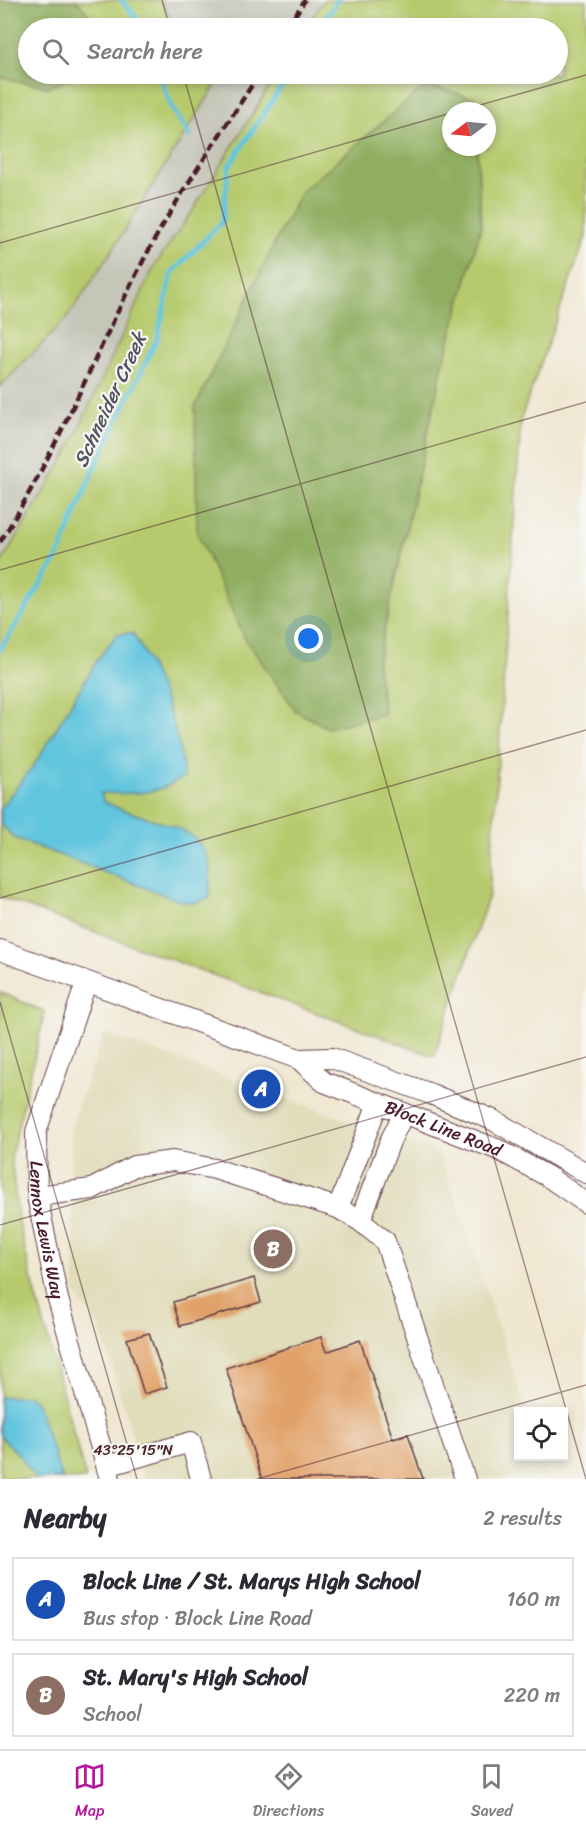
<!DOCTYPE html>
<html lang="en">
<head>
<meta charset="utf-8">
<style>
	body { margin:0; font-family:Sriracha,sans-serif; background:#f7f7f7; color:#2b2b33 }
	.controls { position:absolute; right:18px; bottom:18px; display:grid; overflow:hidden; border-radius:0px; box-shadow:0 3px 9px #0003 }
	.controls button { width:54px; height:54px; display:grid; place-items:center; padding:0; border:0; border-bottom:2px solid #e1e1e2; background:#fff; color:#2b2b33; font:30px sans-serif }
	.compass { position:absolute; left:442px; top:102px; width:54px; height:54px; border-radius:50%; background:#fff; box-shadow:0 3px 9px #0003; rotate:254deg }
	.you { position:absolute; left:309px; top:639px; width:21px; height:21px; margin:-15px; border:4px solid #fff; border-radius:50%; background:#1a73e8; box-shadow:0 0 0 9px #1a73e833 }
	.badge { display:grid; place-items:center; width:39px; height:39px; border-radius:50%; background:#b5179e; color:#fff; font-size:20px; font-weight:700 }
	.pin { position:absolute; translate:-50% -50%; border:3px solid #fff; box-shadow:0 2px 6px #0006 }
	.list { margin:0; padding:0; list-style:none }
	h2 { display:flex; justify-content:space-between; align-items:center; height:78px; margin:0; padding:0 24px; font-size:26px }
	h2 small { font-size:20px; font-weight:400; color:#7c7c81 }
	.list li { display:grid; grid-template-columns:39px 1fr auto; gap:18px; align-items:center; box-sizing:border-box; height:84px; margin:0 12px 12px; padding:0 12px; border:2px solid #e1e1e2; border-radius:0px }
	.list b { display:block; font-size:22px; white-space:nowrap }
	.list p { margin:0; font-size:20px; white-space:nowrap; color:#7c7c81 }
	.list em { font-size:20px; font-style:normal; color:#7c7c81 }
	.icon { flex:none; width:33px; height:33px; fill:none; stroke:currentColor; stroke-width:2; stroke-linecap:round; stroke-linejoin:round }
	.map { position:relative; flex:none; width:586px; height:1479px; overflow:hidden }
	.search { position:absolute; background:#fff; box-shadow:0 3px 9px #0003; left:18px; right:18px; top:18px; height:66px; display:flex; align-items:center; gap:15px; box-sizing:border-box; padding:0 21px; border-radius:33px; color:#7c7c81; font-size:22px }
	.sheet { height:270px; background:#fff }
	nav { display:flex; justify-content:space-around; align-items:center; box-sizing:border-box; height:84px; border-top:2px solid #e1e1e2; background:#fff; font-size:16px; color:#7c7c81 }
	nav a { display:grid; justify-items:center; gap:3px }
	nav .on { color:#b5179e }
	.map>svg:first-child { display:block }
</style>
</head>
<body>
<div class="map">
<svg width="586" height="1479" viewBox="0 0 586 1479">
	<rect width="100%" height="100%" fill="#f6f6f2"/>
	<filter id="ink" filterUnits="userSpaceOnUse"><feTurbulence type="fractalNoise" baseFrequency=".0167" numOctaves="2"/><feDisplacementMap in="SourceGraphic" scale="12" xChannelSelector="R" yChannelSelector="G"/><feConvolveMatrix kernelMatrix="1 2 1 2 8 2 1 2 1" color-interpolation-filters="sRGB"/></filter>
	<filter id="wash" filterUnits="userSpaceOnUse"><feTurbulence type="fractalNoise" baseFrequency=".008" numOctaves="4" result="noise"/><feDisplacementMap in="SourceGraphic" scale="24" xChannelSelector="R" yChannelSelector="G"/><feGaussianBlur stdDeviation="1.35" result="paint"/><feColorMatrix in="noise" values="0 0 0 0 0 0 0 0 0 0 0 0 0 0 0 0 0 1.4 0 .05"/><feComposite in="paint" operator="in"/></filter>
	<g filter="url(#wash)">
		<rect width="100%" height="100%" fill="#f0e7d1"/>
		<polygon fill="#e1dcba" points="104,1033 438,1153 458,1205 526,1411 518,1412 518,1456 541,1457 548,1479 146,1479 101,1330 75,1292 70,1129"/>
		<g fill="#c5c5b8">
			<polygon points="161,0 324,0 305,28 176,28"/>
			<polygon points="206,74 277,74 193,210 154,267 67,454 0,565 0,387 67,318 111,252 215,86"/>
		</g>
		<g fill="#b6ca6d" stroke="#80744c" stroke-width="1.5" fill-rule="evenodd">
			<polygon points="76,0 161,0 176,28 91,28 89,15"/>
			<path d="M324 0H586V236L521 419 489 895 434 1056 0 897V565L67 454 154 267 193 210 277 74H558V28H305ZM426 85 475 98 476 111H487V147H477L481 227 442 368 377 663 248 303 279 234Z"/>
			<polygon points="83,74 206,74 215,86 111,252 67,318 0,387 0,77 47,87"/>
			<polygon points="0,992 45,1012 11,1156 18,1219 31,1276 86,1479 0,1479"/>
		</g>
		<g fill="#90ae60" stroke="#6d6646" stroke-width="1.5">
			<polygon points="0,0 76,0 89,15 91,28 28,28 28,74 83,74 47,87 0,77"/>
			<polygon points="426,85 475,98 476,111 451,111 451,147 477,147 481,227 442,368 377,663 384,714 328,728 296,711 245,639 197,533 195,407 279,234 302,191"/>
		</g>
		<g fill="#60c5de" stroke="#557284" stroke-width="1.5">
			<path d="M133 633C158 676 179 728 184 777 153 796 137 794 101 793L103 801C156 830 221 815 209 898L194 903 180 901 15 838 1 825V807L35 764 98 659 117 634Z"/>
			<polygon points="30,1396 37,1404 62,1479 36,1479 18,1454 0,1436 0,1397"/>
		</g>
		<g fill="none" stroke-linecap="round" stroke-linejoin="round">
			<g stroke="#60c5de" stroke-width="5">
				<polyline points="121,0 136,17 141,28"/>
				<polyline points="319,28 338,0"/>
				<polyline points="159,74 173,110 190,136"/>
				<polyline points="0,650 58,557 93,471 157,339 172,273 222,222 229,166 290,74"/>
			</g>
		</g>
		<g id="blocks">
			<g fill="#e1a269">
				<polygon points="254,1278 261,1302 180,1326 173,1302"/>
				<polygon points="149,1333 167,1387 144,1394 127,1339"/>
				<polygon points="321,1337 326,1352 360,1340 393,1439 408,1434 423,1479 262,1479 226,1368"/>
			</g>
		</g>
	</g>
	<g filter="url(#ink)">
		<use href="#blocks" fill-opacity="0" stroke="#633d44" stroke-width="1.5"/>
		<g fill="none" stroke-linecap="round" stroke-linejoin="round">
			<g stroke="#633d44" stroke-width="22">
				<g id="minor">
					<polyline points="0,950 299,1059 332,1058 431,1094 493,1120 586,1173"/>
					<path id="s1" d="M86 983 36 1132 37 1196 58 1299 110 1479"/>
					<path id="s2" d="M299 1059 324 1082 499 1150 547 1176 586 1203"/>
					<polyline points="37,1196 92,1189 134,1166 173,1161 215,1169 338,1208 360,1221 385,1241 465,1479"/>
					<polyline points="338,1208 378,1103"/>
					<polyline points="360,1221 391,1139 404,1113"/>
					<polyline points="107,1466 191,1442 201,1479"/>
				</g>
			</g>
			<use href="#minor" stroke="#fff" stroke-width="20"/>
			<g stroke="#4a1f2b" stroke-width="4.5" stroke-dasharray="9 4.5" stroke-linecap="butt">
				<polyline points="287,28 305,0"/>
				<path d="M0 542C56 454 94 356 142 263 176 197 220 136 259 74"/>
			</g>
		</g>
	</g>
	<path fill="none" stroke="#4a1f2b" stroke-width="1.5" stroke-opacity="0.45" d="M162 0 170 28M183 74 586 1479M459 111 586 75M0 243 451 113M0 570 586 402M0 898 586 730M0 1002 137 1479M0 1225 586 1057M257 1479 586 1385"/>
	<g text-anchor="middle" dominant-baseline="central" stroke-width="4.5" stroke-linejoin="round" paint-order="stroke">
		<g font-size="18" fill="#4a1f2b" stroke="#f6f6f2">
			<text stroke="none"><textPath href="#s2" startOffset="162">Block Line Road</textPath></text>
			<text stroke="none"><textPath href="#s1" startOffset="256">Lennox Lewis Way</textPath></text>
		</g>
		<g font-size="20" font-style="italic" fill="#515161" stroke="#f6f6f2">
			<text transform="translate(110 400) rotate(-65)">Schneider Creek</text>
		</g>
	</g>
	<g font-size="15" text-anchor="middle" fill="#4a1f2b" stroke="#f6f6f2" stroke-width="4.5" stroke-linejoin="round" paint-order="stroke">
		<text x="133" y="1455">43°25'15"N</text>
	</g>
</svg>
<div class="controls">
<button><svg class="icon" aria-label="locate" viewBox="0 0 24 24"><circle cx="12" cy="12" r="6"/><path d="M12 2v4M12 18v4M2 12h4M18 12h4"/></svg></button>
</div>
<svg class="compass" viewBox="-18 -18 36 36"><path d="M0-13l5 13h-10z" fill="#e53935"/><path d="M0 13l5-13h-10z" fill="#7c7c81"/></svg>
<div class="you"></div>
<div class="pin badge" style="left:261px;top:1089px;background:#1a4fb4">A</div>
<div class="pin badge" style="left:273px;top:1249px;background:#8d6e63">B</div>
<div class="search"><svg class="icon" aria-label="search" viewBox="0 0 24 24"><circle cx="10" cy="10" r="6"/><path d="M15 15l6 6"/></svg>Search here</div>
</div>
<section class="sheet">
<h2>Nearby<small>2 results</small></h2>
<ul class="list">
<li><span class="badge" style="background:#1a4fb4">A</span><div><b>Block Line / St. Marys High School</b><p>Bus stop · Block Line Road</p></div><em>160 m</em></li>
<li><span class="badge" style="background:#8d6e63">B</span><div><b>St. Mary's High School</b><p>School</p></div><em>220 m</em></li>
</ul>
</section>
<nav>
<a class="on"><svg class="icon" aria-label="map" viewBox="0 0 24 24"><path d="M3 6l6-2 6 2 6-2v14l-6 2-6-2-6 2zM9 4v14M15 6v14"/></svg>Map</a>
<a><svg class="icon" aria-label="directions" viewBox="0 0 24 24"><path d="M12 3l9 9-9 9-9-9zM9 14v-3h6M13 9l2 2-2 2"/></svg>Directions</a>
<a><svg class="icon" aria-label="saved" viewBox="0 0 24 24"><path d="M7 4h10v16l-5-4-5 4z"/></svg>Saved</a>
</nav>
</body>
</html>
